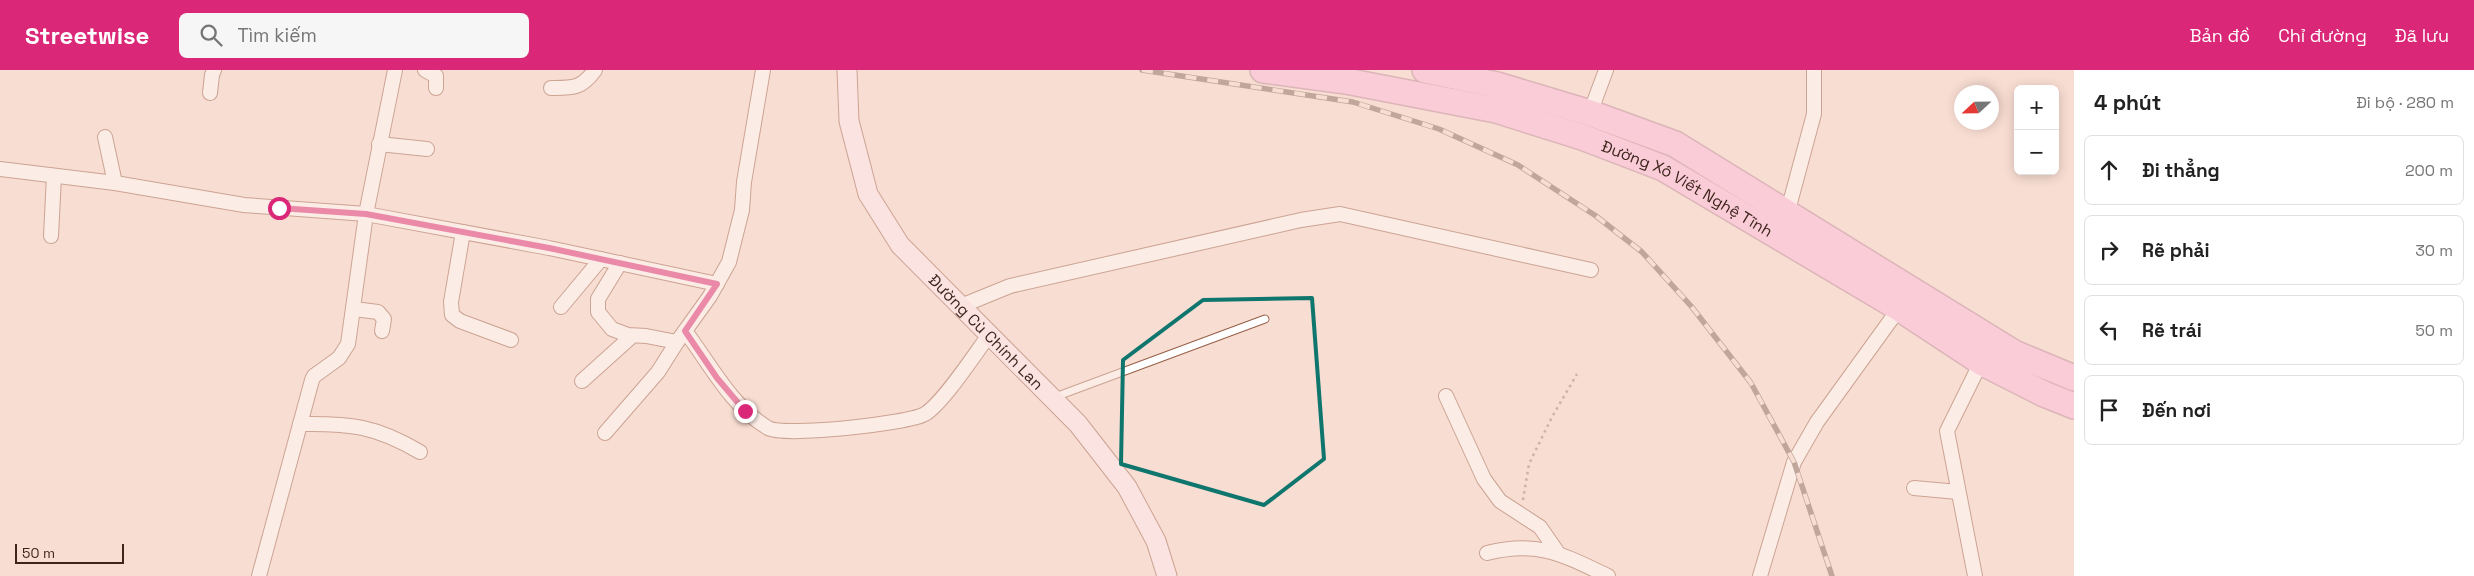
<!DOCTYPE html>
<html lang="vi">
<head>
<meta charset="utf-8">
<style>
	body { margin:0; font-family:"Space Grotesk",sans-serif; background:#f6f6f6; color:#222 }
	.controls { position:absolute; right:15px; top:15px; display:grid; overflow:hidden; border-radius:8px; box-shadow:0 2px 12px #0003 }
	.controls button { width:45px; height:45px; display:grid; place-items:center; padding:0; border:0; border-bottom:1px solid #e0e0e0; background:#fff; color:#222; font:25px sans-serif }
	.compass { position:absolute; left:1954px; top:15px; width:45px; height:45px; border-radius:50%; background:#fff; box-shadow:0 2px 12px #0003; rotate:248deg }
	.scale { position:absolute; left:15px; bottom:12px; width:109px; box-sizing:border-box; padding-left:5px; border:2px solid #3d251b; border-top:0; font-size:14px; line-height:18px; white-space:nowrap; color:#3d251b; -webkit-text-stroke:4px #f8ddd2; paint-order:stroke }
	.stop { position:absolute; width:15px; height:15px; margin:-11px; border:4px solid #db2777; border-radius:50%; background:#fff }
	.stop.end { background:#db2777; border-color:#fff; box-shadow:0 1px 5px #0008 }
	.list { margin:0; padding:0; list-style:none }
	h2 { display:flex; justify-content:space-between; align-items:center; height:65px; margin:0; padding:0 20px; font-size:21px }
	h2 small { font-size:16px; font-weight:400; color:#767676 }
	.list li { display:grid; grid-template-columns:32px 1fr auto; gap:15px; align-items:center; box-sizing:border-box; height:70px; margin:0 10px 10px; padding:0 10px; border:1px solid #e0e0e0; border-radius:8px }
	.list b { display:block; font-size:19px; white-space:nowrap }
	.list em { font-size:16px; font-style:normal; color:#767676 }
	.icon { flex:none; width:28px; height:28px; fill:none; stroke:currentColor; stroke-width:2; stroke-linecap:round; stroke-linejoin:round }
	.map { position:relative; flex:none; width:2074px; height:506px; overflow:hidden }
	header { display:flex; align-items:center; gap:30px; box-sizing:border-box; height:70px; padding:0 25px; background:#db2777; color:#fff }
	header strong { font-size:24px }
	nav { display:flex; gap:28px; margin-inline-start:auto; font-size:18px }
	.search { width:350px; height:45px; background:#f6f6f6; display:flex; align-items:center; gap:12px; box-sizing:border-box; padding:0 18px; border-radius:8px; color:#767676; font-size:19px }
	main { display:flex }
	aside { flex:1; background:#fff }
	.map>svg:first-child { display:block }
</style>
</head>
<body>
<header>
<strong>Streetwise</strong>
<div class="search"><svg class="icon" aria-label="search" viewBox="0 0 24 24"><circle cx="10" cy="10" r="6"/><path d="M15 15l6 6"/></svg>Tìm kiếm</div>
<nav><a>Bản đồ</a><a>Chỉ đường</a><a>Đã lưu</a></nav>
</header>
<main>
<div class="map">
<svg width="2074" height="506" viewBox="0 0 2074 506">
	<rect width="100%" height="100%" fill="#f8ddd2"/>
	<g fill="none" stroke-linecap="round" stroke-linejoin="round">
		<g stroke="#975f46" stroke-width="9">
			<polyline id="lane" points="1055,327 1265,249"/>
		</g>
		<g stroke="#975f46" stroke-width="16">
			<g id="street">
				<polyline points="425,0 436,6 436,18"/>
				<path d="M551 18C573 18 581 19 595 0"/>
				<polyline points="210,23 212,5 214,0"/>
				<polyline points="1590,43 1606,0"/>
				<polyline points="105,67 115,113"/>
				<polyline points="379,74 427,79"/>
				<polyline points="0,99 115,113 244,135 366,144 549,178 717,214"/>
				<polyline points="1787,144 1814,44 1814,0"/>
				<polyline points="463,162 451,232 452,245 460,251 511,270"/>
				<polyline points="51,166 54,106"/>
				<polyline points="620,193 598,229 598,242 612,259 628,265 646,266 677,272"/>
				<polyline points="961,236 1010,216 1301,150 1340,144 1591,200"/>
				<polyline points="561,237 601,189"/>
				<polyline points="354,239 378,242 384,249 382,261"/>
				<path d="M685 261C711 295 730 335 768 358 784 367 907 354 925 344 943 333 975 284 989 265"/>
				<polyline points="582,311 632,266"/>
				<polyline points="1446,326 1484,409 1500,431 1540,457 1558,483"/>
				<path d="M300 354C350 353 376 356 420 382"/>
				<polyline points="605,363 658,302 677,272 710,226 729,192 742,140 744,112 763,0"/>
				<polyline points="1914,418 1958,422"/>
				<path d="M1487 483C1539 470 1563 485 1608 506"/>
				<polyline points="259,506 312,310 314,306 339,288 348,274 366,144 395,0"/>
				<polyline points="1760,506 1794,392 1817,352 1903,233"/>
				<polyline points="1975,506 1947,361 1983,288"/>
			</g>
		</g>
		<g stroke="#975f46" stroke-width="21">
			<g id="secondary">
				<path id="s1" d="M847 0 849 51 868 124 900 175 1078 354 1127 417 1156 471 1167 506"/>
			</g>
		</g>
		<g stroke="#b9859a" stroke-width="28">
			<g id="highway">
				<path id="s2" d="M1263 0 1346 11 1496 40 1582 67 1663 98 1899 238 1981 292 2044 324 2074 336"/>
				<polyline points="1425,0 1497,15 1590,43 1675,74 2014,283 2074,308"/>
			</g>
		</g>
		<polyline stroke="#987e74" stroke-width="2.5" stroke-dasharray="2.5 4" stroke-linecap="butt" points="1523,430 1529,394 1552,347 1577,304"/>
		<use href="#lane" stroke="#fff" stroke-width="7"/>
		<use href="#street" stroke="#fff" stroke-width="14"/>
		<use href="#secondary" stroke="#feeaf5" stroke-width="19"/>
		<use href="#highway" stroke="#fcb8df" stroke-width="25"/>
		<g stroke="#7e655b" stroke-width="5.5">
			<polyline id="rail" points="1142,0 1353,32 1439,59 1518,95 1596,146 1642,182 1691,236 1751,313 1794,392 1832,506"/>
		</g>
		<use href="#rail" stroke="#f8ddd2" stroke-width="4" stroke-dasharray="11" stroke-linecap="butt"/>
	</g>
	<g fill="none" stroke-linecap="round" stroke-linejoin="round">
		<polyline stroke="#db2777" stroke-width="6" points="279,138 366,144 549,178 717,214 685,261 717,308 745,341"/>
	</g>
	<path d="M0 0H2074V506H0ZM1312 228 1324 389 1264 435 1121 394 1123 290 1203 230Z" fill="#f8ddd2" fill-opacity=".55" fill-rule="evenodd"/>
	<path fill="none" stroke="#0f766e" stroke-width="4" stroke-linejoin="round" d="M1312 228 1324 389 1264 435 1121 394 1123 290 1203 230Z"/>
	<g text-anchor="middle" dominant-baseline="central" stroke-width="5" stroke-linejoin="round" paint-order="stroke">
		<g font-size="16" fill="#3d251b" stroke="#f8ddd2">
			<text stroke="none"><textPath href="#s2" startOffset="444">Đường Xô Viết Nghệ Tĩnh</textPath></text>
			<text stroke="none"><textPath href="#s1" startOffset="309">Đường Cù Chính Lan</textPath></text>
		</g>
	</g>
</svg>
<div class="controls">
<button>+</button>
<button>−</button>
</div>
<svg class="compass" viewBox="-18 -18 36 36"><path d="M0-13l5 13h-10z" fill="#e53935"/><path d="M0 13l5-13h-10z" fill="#767676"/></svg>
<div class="scale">50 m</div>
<div class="stop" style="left:279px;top:138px"></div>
<div class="stop end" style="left:745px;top:341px"></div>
</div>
<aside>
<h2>4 phút<small>Đi bộ · 280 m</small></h2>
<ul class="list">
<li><svg class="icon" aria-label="ahead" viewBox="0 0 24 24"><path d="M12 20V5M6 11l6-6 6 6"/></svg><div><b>Đi thẳng</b></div><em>200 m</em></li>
<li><svg class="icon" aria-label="right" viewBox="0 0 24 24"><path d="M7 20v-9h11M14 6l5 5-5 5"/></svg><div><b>Rẽ phải</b></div><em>30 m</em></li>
<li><svg class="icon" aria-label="left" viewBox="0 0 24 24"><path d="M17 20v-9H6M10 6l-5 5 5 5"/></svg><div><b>Rẽ trái</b></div><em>50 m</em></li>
<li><svg class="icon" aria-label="arrive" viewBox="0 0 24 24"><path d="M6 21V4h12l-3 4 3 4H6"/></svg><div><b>Đến nơi</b></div></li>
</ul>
</aside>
</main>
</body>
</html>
